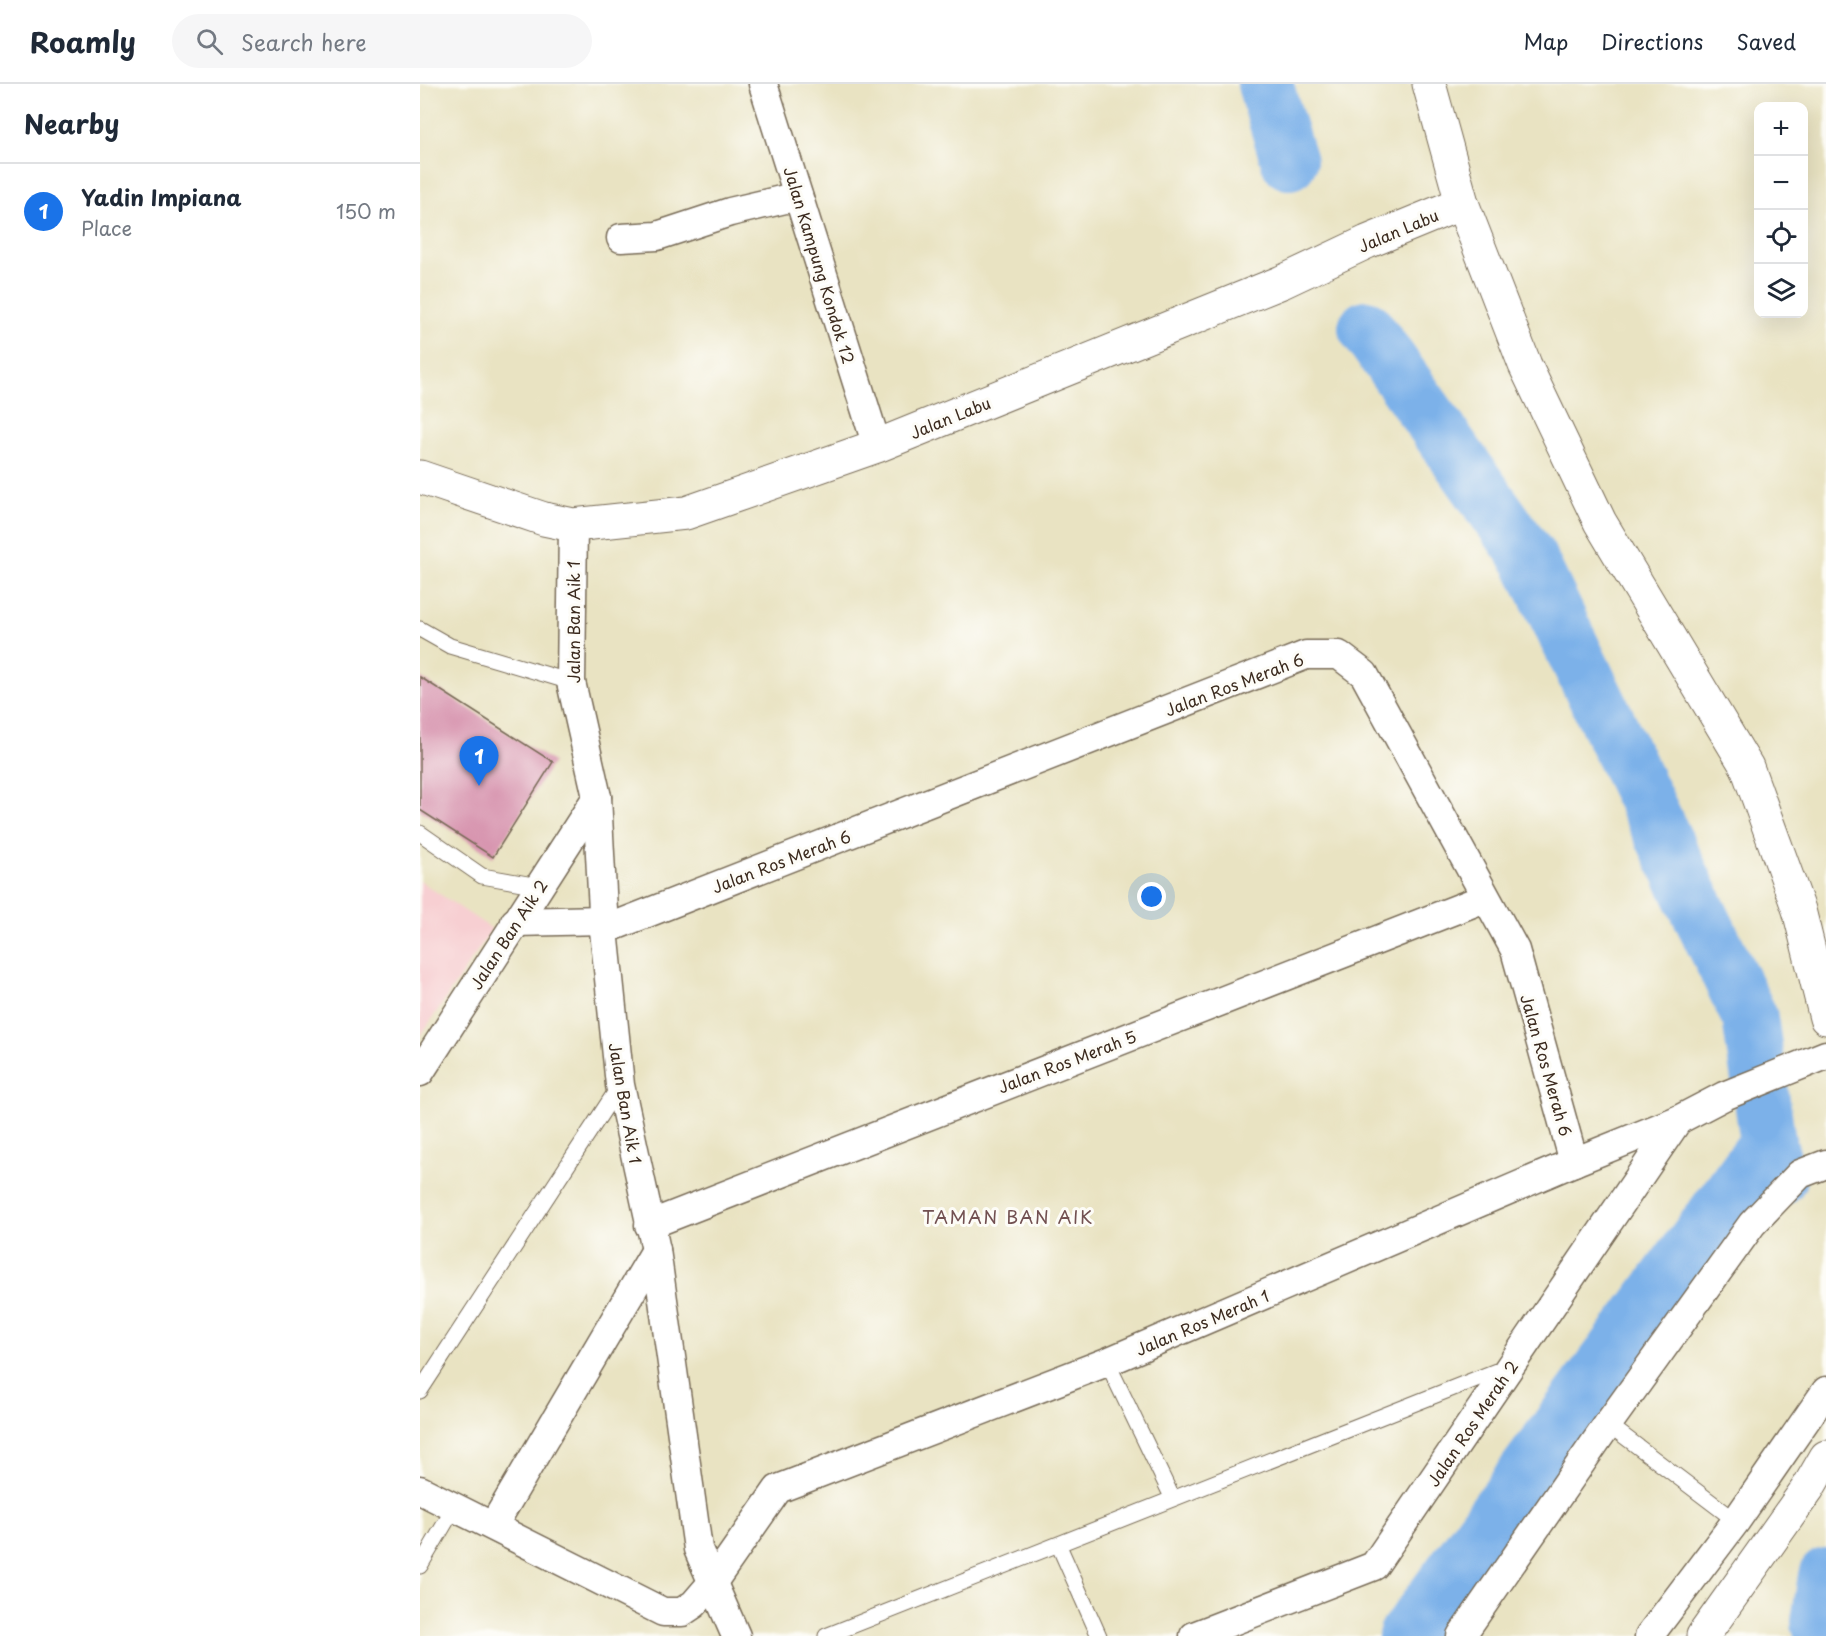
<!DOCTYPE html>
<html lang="en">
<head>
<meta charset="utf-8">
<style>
	body { margin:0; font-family:"Playpen Sans",sans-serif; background:#f6f6f7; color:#1f2937 }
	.controls { position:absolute; right:18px; top:18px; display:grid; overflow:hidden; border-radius:12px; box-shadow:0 6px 24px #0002 }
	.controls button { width:54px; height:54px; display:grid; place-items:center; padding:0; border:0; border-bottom:2px solid #e0e1e3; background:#fff; color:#1f2937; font:30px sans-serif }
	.you { position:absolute; left:732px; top:813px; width:21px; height:21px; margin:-15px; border:4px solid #fff; border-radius:50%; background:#1a73e8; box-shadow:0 0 0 9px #1a73e833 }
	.badge { display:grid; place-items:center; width:39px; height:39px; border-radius:50%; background:#1a73e8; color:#fff; font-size:20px; font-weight:700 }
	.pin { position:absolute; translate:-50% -50px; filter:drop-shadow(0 2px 3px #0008) }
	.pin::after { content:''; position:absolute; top:32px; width:21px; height:18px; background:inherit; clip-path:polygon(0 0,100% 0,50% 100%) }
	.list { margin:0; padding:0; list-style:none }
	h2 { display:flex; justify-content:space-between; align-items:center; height:78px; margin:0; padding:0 24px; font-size:26px }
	h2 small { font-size:20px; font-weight:400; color:#747a83 }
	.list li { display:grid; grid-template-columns:39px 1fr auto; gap:18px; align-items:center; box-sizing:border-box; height:96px; padding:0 24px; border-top:2px solid #e0e1e3 }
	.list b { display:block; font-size:22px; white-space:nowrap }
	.list p { margin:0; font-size:20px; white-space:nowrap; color:#747a83 }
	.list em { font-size:20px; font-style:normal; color:#747a83 }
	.icon { flex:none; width:33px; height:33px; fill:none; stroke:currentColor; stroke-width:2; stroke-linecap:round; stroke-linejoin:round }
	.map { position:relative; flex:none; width:1406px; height:1552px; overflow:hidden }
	header { display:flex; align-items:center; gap:36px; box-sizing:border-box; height:84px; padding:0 30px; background:#fff; border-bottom:2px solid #e0e1e3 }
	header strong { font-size:28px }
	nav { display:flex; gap:33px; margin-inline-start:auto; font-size:21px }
	.search { width:420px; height:54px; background:#f6f6f7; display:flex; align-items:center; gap:15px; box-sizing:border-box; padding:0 21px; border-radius:33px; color:#747a83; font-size:22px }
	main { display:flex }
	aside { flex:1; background:#fff }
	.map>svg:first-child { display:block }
</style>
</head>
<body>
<header>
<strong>Roamly</strong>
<div class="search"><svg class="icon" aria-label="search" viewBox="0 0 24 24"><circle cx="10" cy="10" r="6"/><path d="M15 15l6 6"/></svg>Search here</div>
<nav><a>Map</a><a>Directions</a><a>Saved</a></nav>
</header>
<main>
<aside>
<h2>Nearby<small></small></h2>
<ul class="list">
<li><span class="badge">1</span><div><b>Yadin Impiana</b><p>Place</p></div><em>150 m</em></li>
</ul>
</aside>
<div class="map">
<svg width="1406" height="1552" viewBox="0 0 1406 1552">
	<rect width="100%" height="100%" fill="#fdfcf7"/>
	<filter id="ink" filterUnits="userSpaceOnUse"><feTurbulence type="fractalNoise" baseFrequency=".0167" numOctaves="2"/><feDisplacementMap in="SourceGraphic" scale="12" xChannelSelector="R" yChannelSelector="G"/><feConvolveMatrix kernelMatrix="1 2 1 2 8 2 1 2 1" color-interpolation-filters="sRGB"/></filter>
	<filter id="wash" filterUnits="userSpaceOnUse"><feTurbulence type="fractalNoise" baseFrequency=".008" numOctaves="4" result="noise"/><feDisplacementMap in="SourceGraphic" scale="24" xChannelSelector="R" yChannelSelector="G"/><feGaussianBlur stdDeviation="1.35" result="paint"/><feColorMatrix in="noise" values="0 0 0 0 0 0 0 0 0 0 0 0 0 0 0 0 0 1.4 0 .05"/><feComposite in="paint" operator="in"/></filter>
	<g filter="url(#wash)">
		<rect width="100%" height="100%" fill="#e9e3c2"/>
		<polygon fill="#f7cfd2" points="0,797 72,845 0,953"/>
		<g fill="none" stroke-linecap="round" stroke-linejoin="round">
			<g stroke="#7bb1e9" stroke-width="56">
				<polyline points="845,0 869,78"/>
				<polyline points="946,244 1109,474 1330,934 1348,1058 1359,1094"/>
				<polyline points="986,1552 1348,1058"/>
				<polyline points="1404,1552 1399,1538 1406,1492"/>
			</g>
		</g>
		<g id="blocks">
			<polygon fill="#d896b0" points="0,593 133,678 73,773 0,726"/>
		</g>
	</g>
	<g filter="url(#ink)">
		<use href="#blocks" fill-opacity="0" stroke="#786b57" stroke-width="1.5"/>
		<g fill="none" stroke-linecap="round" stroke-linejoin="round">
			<g stroke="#786b57" stroke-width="17">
				<g id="lane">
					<polyline points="0,545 30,562 151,598"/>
					<polyline points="0,749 62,792 119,802"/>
					<polyline points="687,1278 752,1413"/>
					<polyline points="0,1307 200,1001"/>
					<polyline points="1188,1340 1316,1437"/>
					<polyline points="639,1462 679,1552"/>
					<polyline points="0,1482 34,1424"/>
					<polyline points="406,1552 1084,1284"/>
				</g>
			</g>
			<g stroke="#786b57" stroke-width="31">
				<g id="street">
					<polyline points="343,0 457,362"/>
					<polyline points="201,154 237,152 310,128 378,112"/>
					<polyline points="153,441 151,598 177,713 184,846 200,1001 236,1166 278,1465 316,1552"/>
					<polyline points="95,838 184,836"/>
					<polyline points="184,846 886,571 919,571 944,590 1095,866 1154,1078"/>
					<polyline points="0,988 177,713"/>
					<polyline points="229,1141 1065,814"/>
					<polyline points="0,1406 243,1528 262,1528 274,1520 293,1498 358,1405 687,1278 1154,1078 1258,1036 1304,1012 1406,971"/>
					<polyline points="73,1442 236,1166"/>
					<polyline points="774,1552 954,1482 1258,1036"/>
					<polyline points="1041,1552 1188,1340 1332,1140 1380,1090 1406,1080"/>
					<polyline points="1229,1552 1316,1437 1406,1307"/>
				</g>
			</g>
			<g stroke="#786b57" stroke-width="35">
				<g id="primary">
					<polyline points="1009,0 1042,119 1105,281 1180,438 1327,683 1379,826 1406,934"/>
					<polyline points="0,393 124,435 153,441 266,429 457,362 862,198 947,158 1042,119"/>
					<polyline points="1283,1552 1388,1404 1406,1373"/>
				</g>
			</g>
			<use href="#lane" stroke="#fff" stroke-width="15"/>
			<use href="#street" stroke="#fff" stroke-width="28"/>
			<use href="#primary" stroke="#fff" stroke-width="33"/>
		</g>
	</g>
	<g text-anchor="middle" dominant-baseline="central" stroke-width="6" stroke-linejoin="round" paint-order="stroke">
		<g font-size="16" fill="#3b2a1e" stroke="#fdfcf7">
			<text transform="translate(978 146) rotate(-23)">Jalan Labu</text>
			<text transform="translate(400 181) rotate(73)">Jalan Kampung Kondok 12</text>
			<text transform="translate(530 333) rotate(-22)">Jalan Labu</text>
			<text transform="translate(153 538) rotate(-90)">Jalan Ban Aik 1</text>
			<text transform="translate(814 600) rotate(-21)">Jalan Ros Merah 6</text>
			<text transform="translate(361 777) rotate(-21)">Jalan Ros Merah 6</text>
			<text transform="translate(88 850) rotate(-57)">Jalan Ban Aik 2</text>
			<text transform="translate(647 977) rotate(-21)">Jalan Ros Merah 5</text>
			<text transform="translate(1127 981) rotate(74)">Jalan Ros Merah 6</text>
			<text transform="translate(206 1019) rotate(80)">Jalan Ban Aik 1</text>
			<text transform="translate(782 1238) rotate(-23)">Jalan Ros Merah 1</text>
			<text transform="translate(1052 1339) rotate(-56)">Jalan Ros Merah 2</text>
		</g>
		<g font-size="18" letter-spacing="1.5" fill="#725051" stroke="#fdfcf7">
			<text x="588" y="1132">TAMAN BAN AIK</text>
		</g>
	</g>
</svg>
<div class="controls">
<button>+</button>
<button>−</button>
<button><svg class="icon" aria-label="locate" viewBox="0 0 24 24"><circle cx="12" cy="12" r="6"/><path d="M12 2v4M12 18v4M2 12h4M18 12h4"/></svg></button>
<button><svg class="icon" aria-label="layers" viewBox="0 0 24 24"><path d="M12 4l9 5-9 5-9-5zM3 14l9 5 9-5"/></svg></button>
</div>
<div class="you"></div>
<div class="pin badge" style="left:59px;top:702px">1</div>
</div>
</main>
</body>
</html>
